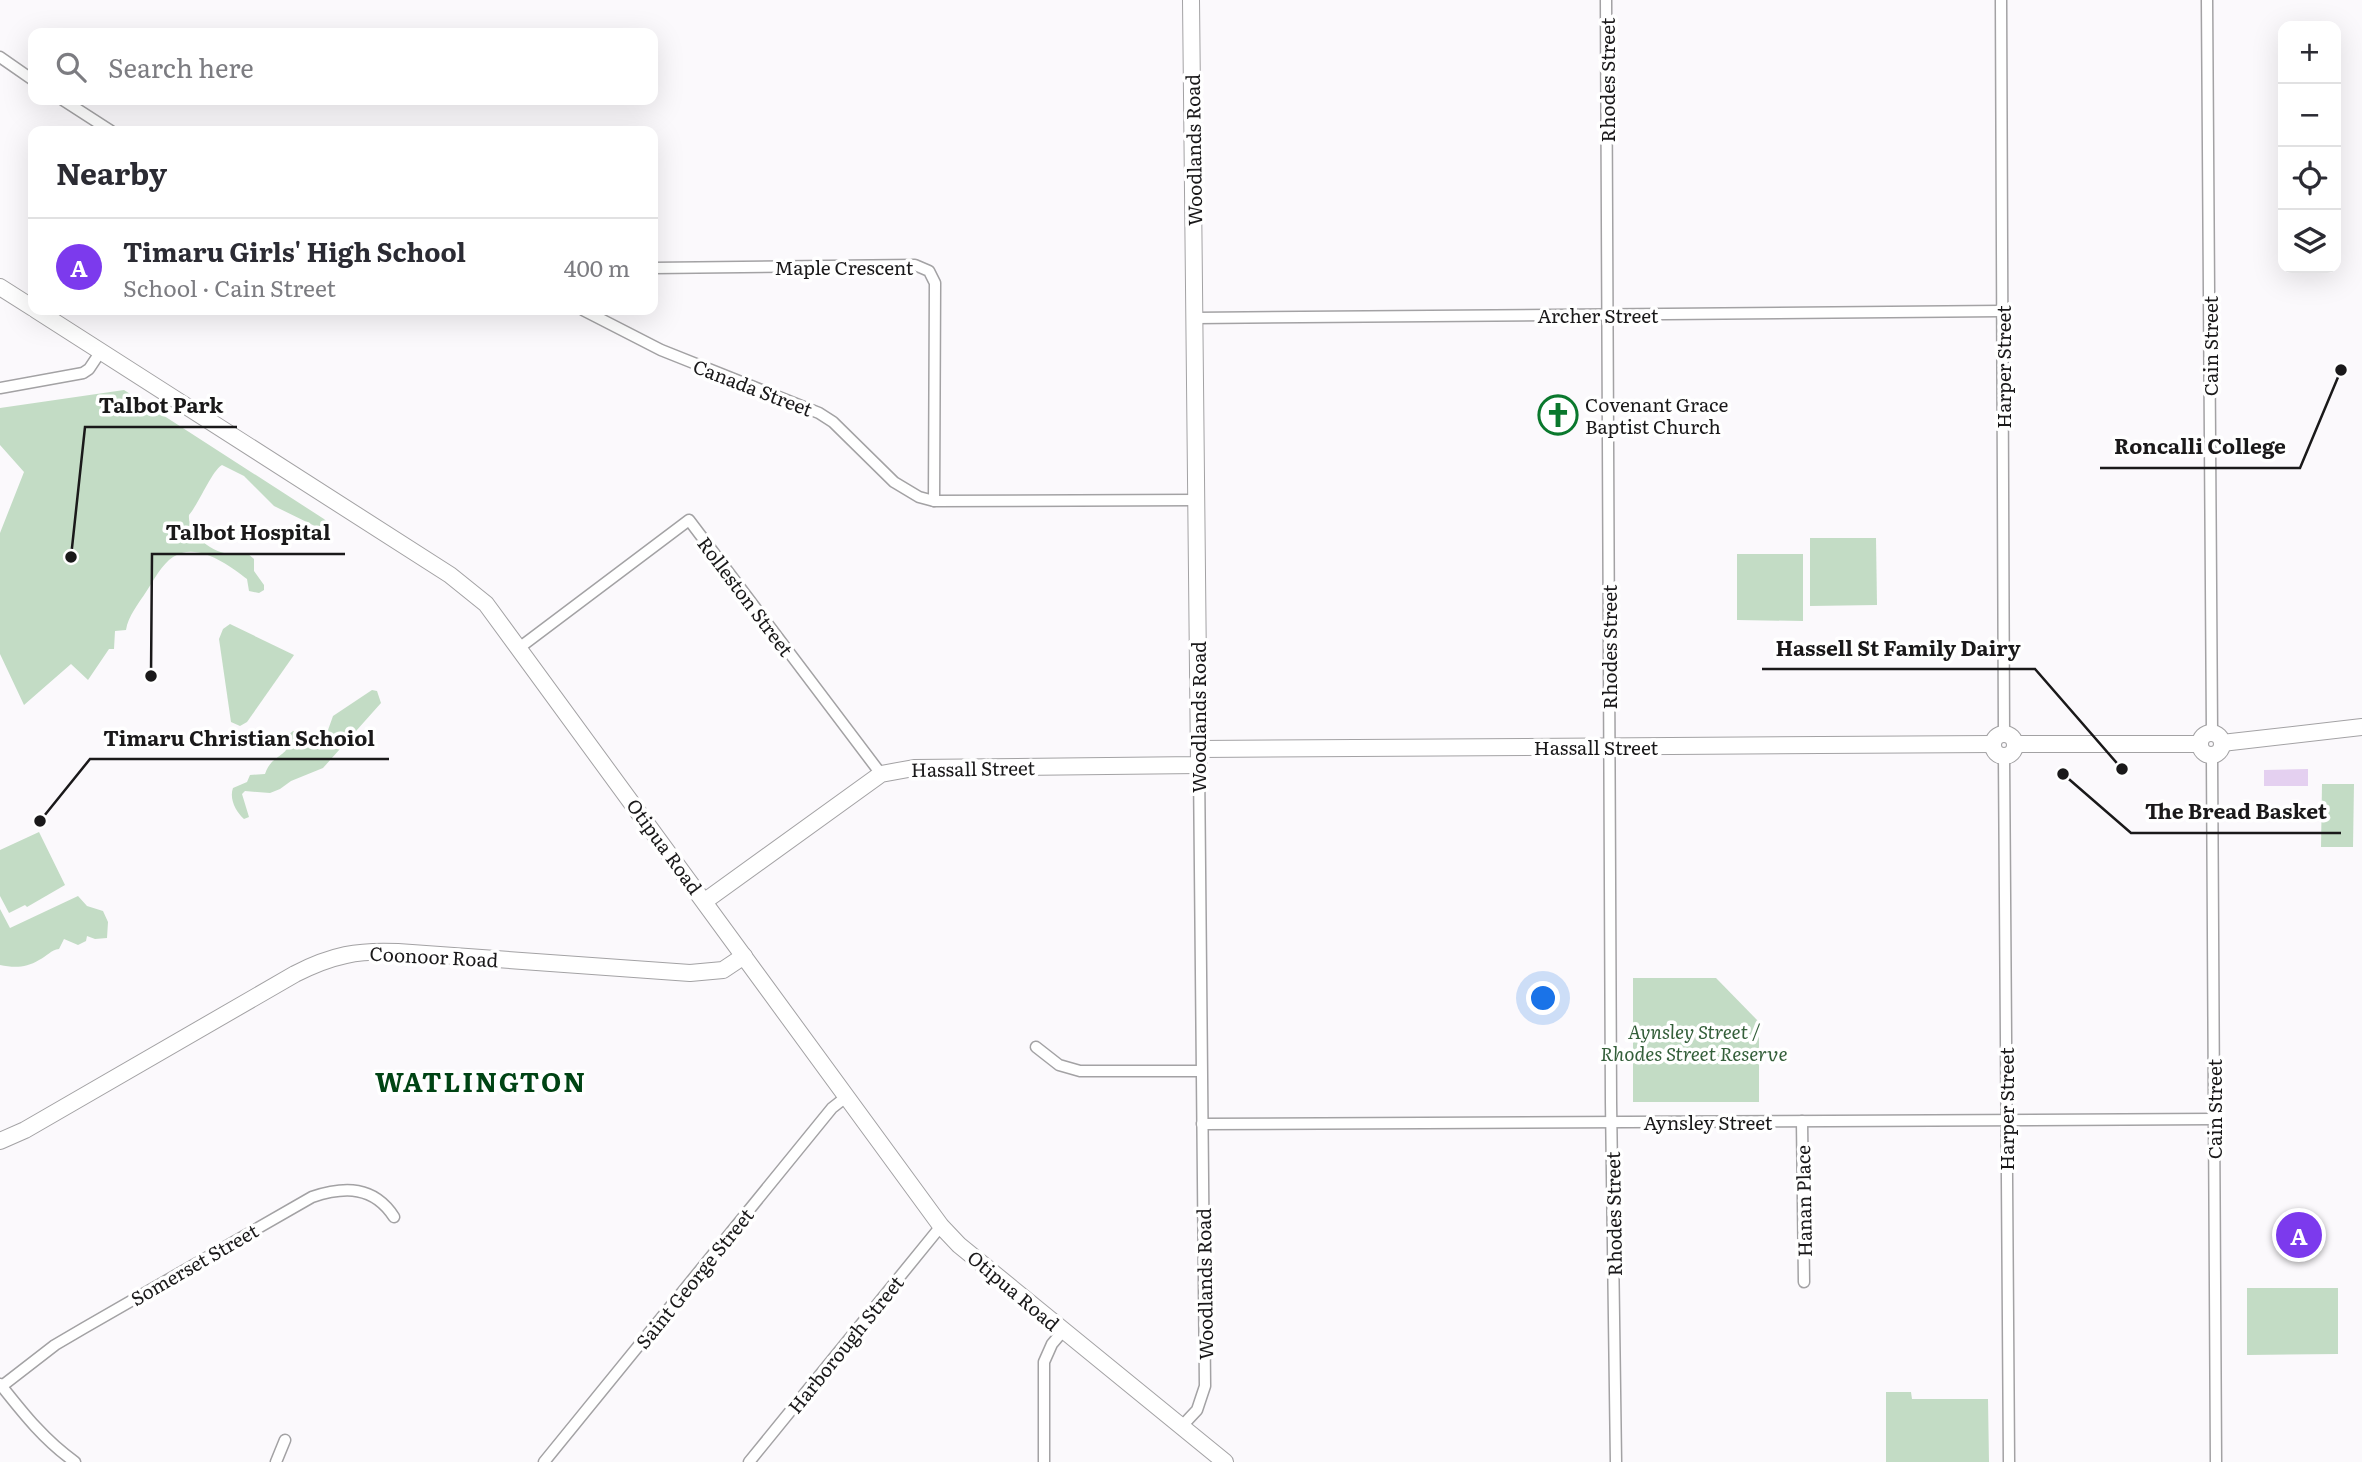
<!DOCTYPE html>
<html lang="en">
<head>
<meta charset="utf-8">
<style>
	body { margin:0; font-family:Literata,serif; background:#f7f7f7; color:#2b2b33 }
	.controls { position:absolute; right:21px; top:21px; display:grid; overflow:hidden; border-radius:14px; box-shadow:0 7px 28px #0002 }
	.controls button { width:63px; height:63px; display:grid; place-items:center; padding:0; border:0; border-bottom:2px solid #e1e1e2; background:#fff; color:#2b2b33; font:35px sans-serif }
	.you { position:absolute; left:1544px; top:999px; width:24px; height:24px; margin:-18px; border:5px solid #fff; border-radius:50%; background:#1a73e8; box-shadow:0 0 0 10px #1a73e833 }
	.badge { display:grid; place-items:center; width:46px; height:46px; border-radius:50%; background:#7c3aed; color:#fff; font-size:23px; font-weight:700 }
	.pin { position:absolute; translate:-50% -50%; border:4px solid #fff; box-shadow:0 2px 7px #0006 }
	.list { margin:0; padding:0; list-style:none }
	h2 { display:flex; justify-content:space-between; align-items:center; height:91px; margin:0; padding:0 28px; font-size:30px }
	h2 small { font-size:23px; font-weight:400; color:#7c7c81 }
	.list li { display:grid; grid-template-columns:46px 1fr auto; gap:21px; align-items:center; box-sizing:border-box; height:98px; padding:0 28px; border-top:2px solid #e1e1e2 }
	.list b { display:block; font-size:26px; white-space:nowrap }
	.list p { margin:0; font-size:23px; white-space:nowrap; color:#7c7c81 }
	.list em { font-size:23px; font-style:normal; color:#7c7c81 }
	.icon { flex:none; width:38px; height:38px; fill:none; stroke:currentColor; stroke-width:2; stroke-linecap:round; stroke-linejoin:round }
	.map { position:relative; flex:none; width:2362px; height:1462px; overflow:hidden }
	.search { position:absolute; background:#fff; box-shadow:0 7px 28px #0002; left:28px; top:28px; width:630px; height:77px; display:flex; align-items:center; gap:18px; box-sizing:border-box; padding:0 24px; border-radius:14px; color:#7c7c81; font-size:26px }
	.panel { position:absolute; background:#fff; box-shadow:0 7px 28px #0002; left:28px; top:126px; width:630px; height:189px; border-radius:14px }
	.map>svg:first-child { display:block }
</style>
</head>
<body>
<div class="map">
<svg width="2362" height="1462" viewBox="0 0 2362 1462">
	<rect width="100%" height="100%" fill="#fbf9fc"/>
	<g fill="#c3dcc5">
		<path d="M124 390 324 519 328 523V530H323L274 506 244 476 222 465C211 472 200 502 189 515 187 534 213 554 231 554 236 554 242 553 247 553L254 559V571L264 585V590L259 593 249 591 247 579C229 565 197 541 173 557 162 564 153 581 146 592 139 603 128 616 126 630L115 631 114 649H109L88 680 71 664 24 705 0 654V533L24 472 0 445V408Z"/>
		<polygon points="1810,538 1876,538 1877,605 1810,606"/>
		<polygon points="1737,554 1803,554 1803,621 1737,620"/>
		<polygon points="230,624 294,655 247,722 240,726 231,722 219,639 223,629"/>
		<path d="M372 690 377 691 381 703 323 768 291 781 280 789 270 793 245 791 242 794 249 817 244 819C236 812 229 799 233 788L247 782 250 775 265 774C272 752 293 758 288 735L293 731 305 735 328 730 333 716Z"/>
		<polygon points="2322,784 2354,784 2353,847 2321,847"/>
		<polygon points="39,832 65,885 27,907 25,905 9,913 0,896 0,850"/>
		<path d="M78 896 87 906 103 911 108 922 107 938 95 939 87 936 86 941 78 945 64 939 59 949C51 950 47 956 39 960 26 968 14 968 0 965V909L10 928Z"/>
		<polygon points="1633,978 1716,978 1759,1022 1759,1102 1633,1102"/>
		<polygon points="2247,1288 2338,1288 2338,1354 2247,1355"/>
		<polygon points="1886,1392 1911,1392 1912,1399 1988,1399 1989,1462 1886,1462"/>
	</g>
	<polygon fill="#e4d0f0" points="2308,769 2308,786 2264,786 2264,770"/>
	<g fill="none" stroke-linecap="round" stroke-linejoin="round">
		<g stroke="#a3a2a4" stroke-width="13">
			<g id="street">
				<polyline points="1606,0 1611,1102 1616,1462"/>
				<polyline points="2001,0 2004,734"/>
				<polyline points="2207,0 2212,733"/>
				<polyline points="0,57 33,80"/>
				<polyline points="63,100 111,131"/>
				<polyline points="653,268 915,265 929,271 935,283 934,501"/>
				<polyline points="583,310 661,350 819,413 833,422 894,482 919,497 934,501 1197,500"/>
				<polyline points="1195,318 2002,311"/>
				<polyline points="0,388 83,373 89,369 101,351"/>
				<polyline points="519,648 689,520 881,774"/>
				<polyline points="2004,756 2009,1462"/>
				<polyline points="2212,756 2216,1462"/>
				<polyline points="1036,1047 1059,1065 1080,1071 1201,1071"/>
				<polyline points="1802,1121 1804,1282"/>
				<polyline points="1202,1124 2215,1119"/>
				<path d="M0 1384C23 1413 44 1440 75 1462"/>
				<path d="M2 1386 55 1345 84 1328 312 1197C345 1186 374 1186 394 1217"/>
				<polyline points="1182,1426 1197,1410 1205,1386 1199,765"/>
				<polyline points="276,1462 285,1440"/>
				<polyline points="544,1462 832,1108 846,1097"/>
				<polyline points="749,1462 941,1226"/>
				<polyline points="1044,1462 1044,1362 1052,1344 1063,1331"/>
			</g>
		</g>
		<g stroke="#a3a2a4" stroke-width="18">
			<g id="secondary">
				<polyline points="0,287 33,308"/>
				<polyline points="36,310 450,575 486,604 941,1226 959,1245 1225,1462"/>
				<circle cx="2211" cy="744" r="11"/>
				<circle cx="2004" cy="745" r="11"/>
				<polyline points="2222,743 2362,727"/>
				<polyline points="2015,744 2200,744"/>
				<polyline points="1199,749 1993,744"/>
				<polyline points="705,901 881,774 914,768 1199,765 1191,0"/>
				<path d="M0 1141 25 1130 295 974C332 955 358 950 398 952L690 973 723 970 744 956"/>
			</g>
		</g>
		<use href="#street" stroke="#fff" stroke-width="10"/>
		<use href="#secondary" stroke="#fff" stroke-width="16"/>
	</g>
	<defs>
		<g id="church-ring" transform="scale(2.0125)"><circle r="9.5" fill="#fff" stroke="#0a782d" stroke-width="1.5"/><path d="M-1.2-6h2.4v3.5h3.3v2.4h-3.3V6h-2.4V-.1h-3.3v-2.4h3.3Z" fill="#0a782d"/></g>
	</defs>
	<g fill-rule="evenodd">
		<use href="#church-ring" x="1558" y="415"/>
	</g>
	<g text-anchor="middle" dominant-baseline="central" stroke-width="7" stroke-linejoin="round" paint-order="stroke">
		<g font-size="19" fill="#1a191a" stroke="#fff">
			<text transform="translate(1607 80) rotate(-90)">Rhodes Street</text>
			<text transform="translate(1193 150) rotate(-91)">Woodlands Road</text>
			<text x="844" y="267">Maple Crescent</text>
			<text x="1598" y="315">Archer Street</text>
			<text transform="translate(2210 346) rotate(-90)">Cain Street</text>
			<text transform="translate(2003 367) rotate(-90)">Harper Street</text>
			<text transform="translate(753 387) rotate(21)">Canada Street</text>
			<text transform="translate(746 596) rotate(53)">Rolleston Street</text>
			<text transform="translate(1609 647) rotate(-90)">Rhodes Street</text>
			<text transform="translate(1198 717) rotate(-90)">Woodlands Road</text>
			<text x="1596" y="747">Hassall Street</text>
			<text transform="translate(973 768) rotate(-1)">Hassall Street</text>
			<text transform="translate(665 846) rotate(54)">Otipua Road</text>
			<text transform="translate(434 956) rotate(3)">Coonoor Road</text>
			<text transform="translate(2006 1109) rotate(-90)">Harper Street</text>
			<text transform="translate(2214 1109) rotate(-90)">Cain Street</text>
			<text x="1708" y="1122">Aynsley Street</text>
			<text transform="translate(1803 1201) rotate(-91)">Hanan Place</text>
			<text transform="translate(1613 1214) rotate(-91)">Rhodes Street</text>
			<text transform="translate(194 1264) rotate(-30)">Somerset Street</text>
			<text transform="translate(694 1278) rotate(-51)">Saint George Street</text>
			<text transform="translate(1204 1284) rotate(-91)">Woodlands Road</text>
			<text transform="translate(1014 1290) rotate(40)">Otipua Road</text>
			<text transform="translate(845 1344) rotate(-51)">Harborough Street</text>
		</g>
		<g font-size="19" fill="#1a191a" stroke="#fff" text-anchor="start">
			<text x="1585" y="404">Covenant Grace<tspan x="1585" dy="22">Baptist Church</tspan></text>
		</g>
		<g font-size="19" font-style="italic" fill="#345f3a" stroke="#fff">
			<text x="1694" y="1031">Aynsley Street /<tspan x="1694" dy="22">Rhodes Street Reserve</tspan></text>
		</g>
		<g font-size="26" font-weight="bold" letter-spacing="2" fill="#004414" stroke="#fff">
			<text x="481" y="1080">WATLINGTON</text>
		</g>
	</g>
	<path fill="none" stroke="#1a191a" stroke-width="2.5" d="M71 557L85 427H237M2341 370L2300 468H2100M151 676L152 554H345M2122 769L2035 669H1762M40 821L90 759H389M2063 774L2131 833H2341"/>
	<g fill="#1a191a" stroke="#fff" stroke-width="2.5">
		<circle cx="71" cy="557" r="7"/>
		<circle cx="2341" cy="370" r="7"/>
		<circle cx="151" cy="676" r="7"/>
		<circle cx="2122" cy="769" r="7"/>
		<circle cx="40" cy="821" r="7"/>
		<circle cx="2063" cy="774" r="7"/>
	</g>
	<g font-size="21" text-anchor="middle" font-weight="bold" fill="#1a191a" stroke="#fff" stroke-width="7" stroke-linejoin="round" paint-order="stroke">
		<text x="161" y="413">Talbot Park</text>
		<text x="2200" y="454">Roncalli College</text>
		<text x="248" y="540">Talbot Hospital</text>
		<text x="1898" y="656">Hassell St Family Dairy</text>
		<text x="239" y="746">Timaru Christian Schoiol</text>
		<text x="2236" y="819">The Bread Basket</text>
	</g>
</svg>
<div class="controls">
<button>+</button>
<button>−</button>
<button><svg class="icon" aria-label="locate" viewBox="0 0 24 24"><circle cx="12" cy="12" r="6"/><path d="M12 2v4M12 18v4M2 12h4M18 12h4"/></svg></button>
<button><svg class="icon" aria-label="layers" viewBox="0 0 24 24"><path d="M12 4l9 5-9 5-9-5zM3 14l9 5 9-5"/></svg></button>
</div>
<div class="you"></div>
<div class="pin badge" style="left:2299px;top:1235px">A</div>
<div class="search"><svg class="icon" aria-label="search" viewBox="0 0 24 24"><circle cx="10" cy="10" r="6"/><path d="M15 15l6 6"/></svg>Search here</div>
<section class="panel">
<h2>Nearby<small></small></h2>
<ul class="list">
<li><span class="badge">A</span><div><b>Timaru Girls' High School</b><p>School · Cain Street</p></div><em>400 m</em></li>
</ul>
</section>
</div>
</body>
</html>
